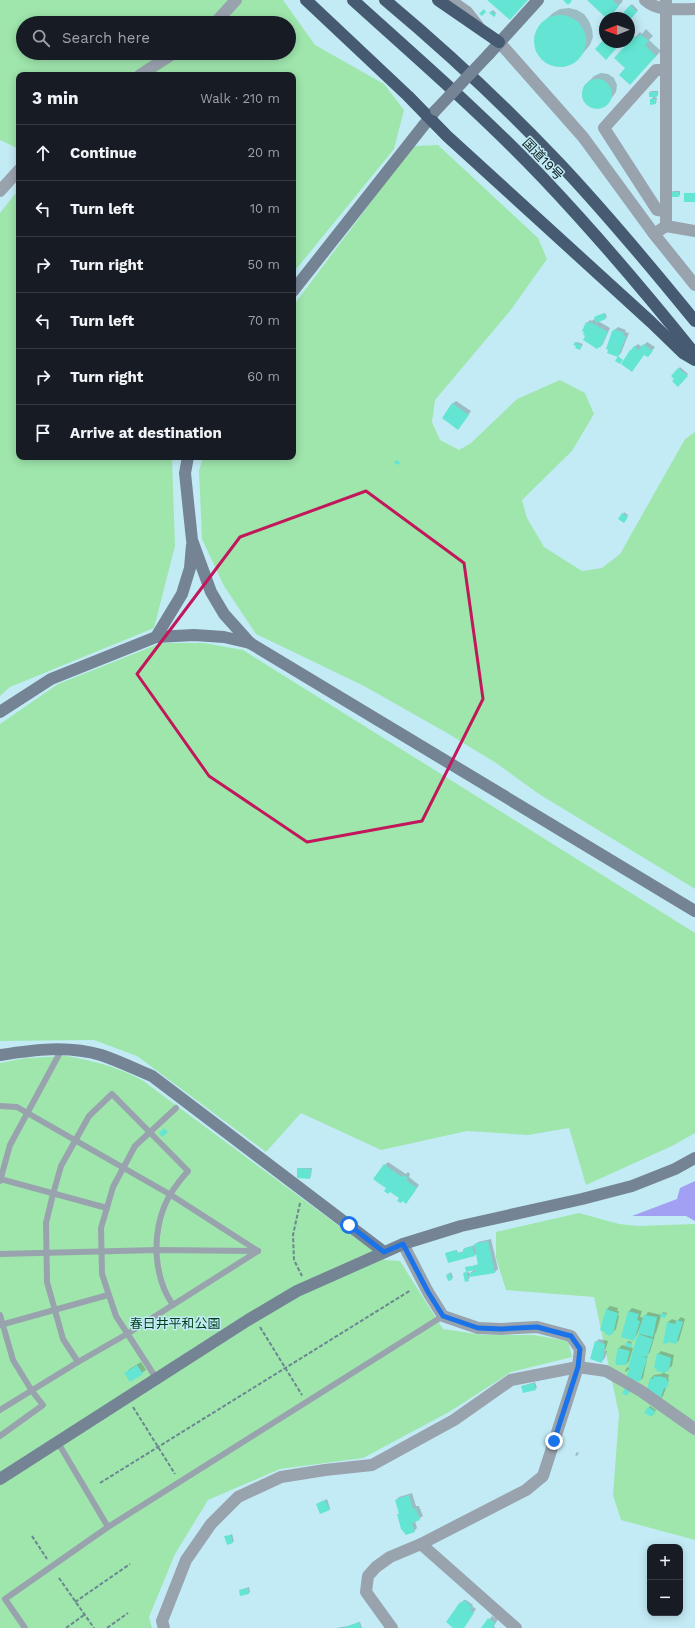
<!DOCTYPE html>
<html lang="en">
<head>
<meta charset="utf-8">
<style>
	body { margin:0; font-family:"Work Sans","Noto Sans JP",sans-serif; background:#20242c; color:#f1f3f6 }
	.controls { position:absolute; right:12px; bottom:12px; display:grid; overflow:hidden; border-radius:8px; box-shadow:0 2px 10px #0003 }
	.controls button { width:36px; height:36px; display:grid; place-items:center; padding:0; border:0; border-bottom:1px solid #363941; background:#171b24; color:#f1f3f6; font:20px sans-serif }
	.compass { position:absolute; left:599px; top:12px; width:36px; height:36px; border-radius:50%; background:#171b24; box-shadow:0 2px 10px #0003; rotate:269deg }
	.stop { position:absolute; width:12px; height:12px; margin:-9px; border:3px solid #1a73e8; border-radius:50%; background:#fff }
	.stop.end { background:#1a73e8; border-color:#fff; box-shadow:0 1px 4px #0008 }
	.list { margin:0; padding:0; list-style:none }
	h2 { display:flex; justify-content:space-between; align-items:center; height:52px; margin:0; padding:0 16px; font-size:17px }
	h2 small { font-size:13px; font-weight:400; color:#9ea1a6 }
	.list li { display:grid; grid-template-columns:26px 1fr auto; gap:12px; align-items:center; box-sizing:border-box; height:56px; padding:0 16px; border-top:1px solid #363941 }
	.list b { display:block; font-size:15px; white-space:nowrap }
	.list em { font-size:13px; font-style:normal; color:#9ea1a6 }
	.icon { flex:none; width:22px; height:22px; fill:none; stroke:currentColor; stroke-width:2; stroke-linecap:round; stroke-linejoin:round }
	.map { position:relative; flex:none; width:695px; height:1628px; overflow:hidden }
	.search { position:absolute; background:#171b24; box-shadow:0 2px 10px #0003; left:16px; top:16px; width:280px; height:44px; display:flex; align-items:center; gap:10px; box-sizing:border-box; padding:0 14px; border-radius:22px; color:#9ea1a6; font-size:15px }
	.panel { position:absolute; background:#171b24; box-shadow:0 2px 10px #0003; left:16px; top:72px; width:280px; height:388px; border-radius:8px }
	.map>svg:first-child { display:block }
</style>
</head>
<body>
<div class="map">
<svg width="695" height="1628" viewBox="0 0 695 1628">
	<rect width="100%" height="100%" fill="#c3ebf6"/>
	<g fill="#9fe6ad" fill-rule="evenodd">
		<path d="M0 0H283L315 45 384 84 404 110 394 149 293 273V75H19V149L0 140ZM23 23H289V53H23Z"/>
		<polygon points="438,145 538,238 547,259 510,311 435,400 432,422 440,440 459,450 471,443 517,399 560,380 585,393 594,414 572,451 522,500 527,518 544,547 582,571 602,568 620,554 685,439 695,432 695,889 539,794 496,763 447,733 364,686 256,634 224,586 202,539 199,471 203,457 293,457 293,306 413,146"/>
		<polygon points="19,189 19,457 172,457 175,546 154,628 10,687 0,696 0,213"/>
		<polygon points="161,643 204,643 243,650 695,933 695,1133 672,1146 586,1185 569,1128 528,1135 467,1131 381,1150 301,1113 266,1152 137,1056 94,1040 0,1041 0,724 58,684"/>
		<path d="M67 1056C97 1062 115 1066 142 1080L385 1260 400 1261 443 1329 483 1335H534L568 1341 572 1357 511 1372 449 1412 363 1458 280 1469 208 1500 175 1554 149 1617 152 1628H0V1063L26 1058Z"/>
		<polygon points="579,1213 619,1224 638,1226 695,1224 695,1540 621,1520 613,1495 619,1414 594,1297 506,1290 496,1258 496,1232"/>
	</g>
	<polygon fill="#a2a0f2" points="695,1181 695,1221 686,1216 632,1216 677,1199 680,1188"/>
	<g fill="#0003">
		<polygon points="588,0 622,0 623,1 612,13"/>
		<polygon points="632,4 638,10 630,18 624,13"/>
		<polygon points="569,8 577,10 584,14 589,21 592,29 593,37 590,45 578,59 571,64 563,67 555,66 547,63 541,58 536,51 535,42 536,34 539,26 553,13 560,9"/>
		<polygon points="493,10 496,13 494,16 491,12"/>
		<polygon points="646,29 653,36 649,40 661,51 630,83 626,68 615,58 640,32 642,34"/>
		<polygon points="601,73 608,74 614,78 617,85 616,92 608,103 602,108 595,108 588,105 583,100 582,93 584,86 594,76"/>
		<polygon points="651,91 658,91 658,95 655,98 657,98 656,103 651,99 654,96 650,92"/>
		<polygon points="673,191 680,191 680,195 679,196 672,192"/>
		<polygon points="605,313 607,317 598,321 610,328 603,344 600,347 587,323 590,320 592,321 594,319 597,321 596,317 597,316"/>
		<polygon points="618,327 626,330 625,332 629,333 621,353 618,356 613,331"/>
		<polygon points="577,342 583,344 580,349 576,343"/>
		<polygon points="647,342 655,347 648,356 634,347 638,344 642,347"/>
		<polygon points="680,367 688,374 678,385 676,379 672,376"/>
		<polygon points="456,401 471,411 461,425 452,404"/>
		<polygon points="624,512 628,515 625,520 623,514"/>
		<polygon points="388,1162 406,1174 408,1172 410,1174 409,1177 419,1185 409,1199 400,1198 387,1188 385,1165"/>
		<polygon points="299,1168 312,1168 311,1176 310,1178 298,1169"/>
		<polygon points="491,1239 498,1269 495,1272 469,1276 470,1278 466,1280 464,1273 469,1272 469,1274 475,1269 466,1268 479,1264 477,1253 475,1255 446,1253 457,1250 458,1253 464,1251 465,1248 475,1245 478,1242"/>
		<polygon points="451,1272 453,1277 452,1279 447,1275"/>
		<polygon points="610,1306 618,1308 617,1311 619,1311 618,1316 619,1316 616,1329 610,1335 607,1309"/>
		<polygon points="632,1308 642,1311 640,1317 644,1318 648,1312 662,1315 663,1312 667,1313 665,1317 661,1316 656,1333 654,1335 655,1335 650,1352 648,1354 643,1378 639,1381 627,1378 639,1335 640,1333 639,1330 636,1336 634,1339 622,1337 629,1311"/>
		<polygon points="681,1317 685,1319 679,1340 676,1343 669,1341 664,1342 668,1322 672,1319 677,1321"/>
		<polygon points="599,1339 608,1341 605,1351 607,1351 605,1358 602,1361 596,1342"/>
		<polygon points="628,1341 632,1342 630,1347 633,1348 629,1361 626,1364 619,1348 622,1345 626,1346"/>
		<polygon points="661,1351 674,1355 672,1366 664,1373 669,1375 668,1379 669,1380 663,1396 660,1399 651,1378 654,1375 661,1374 664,1372 658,1354"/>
		<polygon points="141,1362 146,1370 130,1381 128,1370"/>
		<polygon points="627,1367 630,1368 626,1372 625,1371"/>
		<polygon points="535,1382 537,1388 535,1389 522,1386"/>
		<polygon points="650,1406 656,1410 653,1415 646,1412"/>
		<polygon points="577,1452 579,1453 577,1456 575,1455"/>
		<polygon points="412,1493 416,1506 419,1506 423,1516 415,1521 417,1528 414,1531 400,1513 396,1500 399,1497"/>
		<polygon points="327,1499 330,1508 329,1510 317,1504"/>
		<polygon points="232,1534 234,1541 233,1542 226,1537"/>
		<polygon points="249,1587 250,1592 249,1593 240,1590"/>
		<polygon points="464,1600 466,1600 473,1605 472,1606 476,1609 463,1628 455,1628 461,1603"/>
		<polygon points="492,1616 498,1619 494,1626 495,1628 483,1628"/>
		<polygon points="360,1622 362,1628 336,1628 348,1626"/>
	</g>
	<g fill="#64e5d4">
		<polygon points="487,0 528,0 510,20"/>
		<polygon points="563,0 571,0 572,1 568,5"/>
		<polygon points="587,0 615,0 613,1 619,6 609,18 606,18"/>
		<polygon points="630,5 637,12 630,20 623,13"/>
		<polygon points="484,9 486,12 482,16 479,14"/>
		<polygon points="491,11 496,15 494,17 489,13"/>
		<circle cx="560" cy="41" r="26"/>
		<polygon points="640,34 649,41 645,45 656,56 630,85 619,75 625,68 614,58 634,36 636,38"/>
		<polygon points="605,38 605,42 622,42 606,60 595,49"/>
		<circle cx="597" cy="94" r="15"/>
		<rect x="649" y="92" width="8" height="5"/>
		<polygon points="650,99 656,99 656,104 650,105"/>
		<rect x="671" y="192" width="8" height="5"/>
		<rect x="684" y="193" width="11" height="9"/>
		<polygon points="604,313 606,319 596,323 594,317"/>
		<polygon points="586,322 589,324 590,322 608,332 600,348 599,347 597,349 583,340 585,336 583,334 584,332 582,331"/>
		<polygon points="614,329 624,333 623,335 626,337 618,357 607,353 608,350 606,349 612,331 613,331"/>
		<polygon points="575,342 582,346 580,350 575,348 576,346 573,345"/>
		<polygon points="643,344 653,351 648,357 644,355 632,372 621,364 630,350 631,350 634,346 639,350"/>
		<polygon points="618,356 623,360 620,364 615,361"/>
		<polygon points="678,368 688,376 678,387 672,381 674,379 671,376"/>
		<polygon points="452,403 469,415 458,430 442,418"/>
		<polygon points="396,460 400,462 399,465 394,463"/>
		<polygon points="622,513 628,517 624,523 618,519"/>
		<polygon points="164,1128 168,1132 162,1137 159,1133"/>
		<polygon points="384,1164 392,1170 381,1185 373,1179"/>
		<polygon points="297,1168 311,1169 310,1179 297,1178"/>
		<polygon points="392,1170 402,1177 404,1175 408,1178 406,1180 417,1188 406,1204 403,1201 401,1203 397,1201 399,1198 390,1192 388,1194 384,1191 386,1188 381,1185"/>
		<polygon points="488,1241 495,1273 470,1277 469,1273 475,1272 475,1270 466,1272 465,1267 478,1265 474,1244"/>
		<polygon points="472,1246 475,1256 448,1263 445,1253 456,1250 457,1253 463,1252 463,1249"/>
		<polygon points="466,1272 467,1273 469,1281 465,1282 463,1273"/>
		<polygon points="450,1273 452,1280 448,1281 446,1275"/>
		<polygon points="606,1309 618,1313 613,1334 611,1333 610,1336 605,1334 605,1332 600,1330"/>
		<polygon points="628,1311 639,1314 637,1320 640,1321 634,1341 621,1337"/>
		<polygon points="661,1313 666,1314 665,1318 660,1317"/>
		<polygon points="644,1315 657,1317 653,1337 640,1334 638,1332"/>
		<polygon points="677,1320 683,1322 676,1344 668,1342 667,1344 663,1343 667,1322 675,1324"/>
		<polygon points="638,1334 653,1339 647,1357 640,1356 647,1358 640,1382 626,1378 630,1367 628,1367"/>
		<polygon points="595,1341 605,1344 602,1363 590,1359"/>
		<polygon points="626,1342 632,1344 631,1348 625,1346"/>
		<polygon points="618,1348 630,1351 626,1365 616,1365 616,1363 615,1362"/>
		<polygon points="657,1353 671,1358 669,1371 666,1370 665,1373 656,1371 657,1369 654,1368"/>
		<polygon points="137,1365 143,1374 130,1382 124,1373"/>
		<polygon points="654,1376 658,1377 658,1376 667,1378 666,1380 669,1381 666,1389 664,1388 660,1400 647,1389 650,1378 653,1379"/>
		<polygon points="534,1383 536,1390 523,1393 521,1386"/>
		<polygon points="625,1388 630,1391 627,1396 622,1393"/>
		<polygon points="648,1407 655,1411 652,1417 644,1413"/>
		<polygon points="409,1495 413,1509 416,1509 420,1520 412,1523 415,1532 406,1535 401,1529 397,1514 399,1514 395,1500"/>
		<polygon points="325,1500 330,1510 320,1514 316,1504"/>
		<polygon points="231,1535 233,1543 227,1545 224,1536"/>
		<polygon points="248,1588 249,1594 240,1596 239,1590"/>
		<polygon points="464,1600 472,1607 470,1610 474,1613 464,1628 453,1628 446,1622 460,1602 461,1603"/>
		<polygon points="488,1618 495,1623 492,1628 481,1628"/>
		<polygon points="359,1622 361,1628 343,1628"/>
	</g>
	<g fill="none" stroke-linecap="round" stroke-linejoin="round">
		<g stroke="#6b878f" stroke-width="2" stroke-dasharray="4 2" stroke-linecap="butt">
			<polyline points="300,1203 293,1235 294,1260 302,1276"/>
			<polyline points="260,1327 302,1395"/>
			<polyline points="133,1407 175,1474"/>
			<polyline points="100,1483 411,1290"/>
			<polyline points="32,1536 47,1559"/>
			<polyline points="59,1578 94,1628"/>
			<polyline points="75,1602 130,1564"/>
			<polyline points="66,1628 84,1615"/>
			<polyline points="107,1628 128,1613"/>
		</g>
		<g stroke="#99a3ae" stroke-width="6">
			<polyline points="0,1106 17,1107 171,1195 258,1251"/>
			<polyline points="0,1179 107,1208"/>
			<polyline points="0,1181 10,1145 62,1049"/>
			<polyline points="0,1254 157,1250 258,1251"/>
			<polyline points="0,1315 13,1360 32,1391 43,1405 0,1436"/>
			<polyline points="0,1325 108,1295"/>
			<path d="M78 1362 63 1339 47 1282 46 1223 53 1194 61 1166 89 1116 112 1094 188 1171C179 1181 169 1194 164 1207 152 1238 154 1278 173 1305"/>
			<polyline points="156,1378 116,1316 102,1274 101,1228 113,1187 135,1146 176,1108"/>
			<polyline points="0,1410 78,1362 127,1334 258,1251"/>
			<polyline points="57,1441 108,1527"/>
			<polyline points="25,1628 5,1599 108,1527 443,1316"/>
		</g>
		<g stroke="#99a3ae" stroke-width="12">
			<polyline points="450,0 467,12 478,26"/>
			<path d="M645 0C658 12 678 9 695 9"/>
			<polyline points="215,23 236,0"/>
			<polyline points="499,42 583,137 654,234 695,285"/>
			<polyline points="666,70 656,70 604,128 657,210 666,211"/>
			<polyline points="140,75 174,53"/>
			<polyline points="0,191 19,170"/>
			<polyline points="666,226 695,231"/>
			<polyline points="654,234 666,226 666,0"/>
			<polyline points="421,1544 516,1628"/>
			<polyline points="164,1628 162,1621 186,1560 211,1524 238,1497 281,1477 325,1470 372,1465 454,1420 511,1380 578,1367 580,1349 571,1336 537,1327 501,1329 478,1328 443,1316 428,1292 403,1244"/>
			<polyline points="392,1628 366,1592 368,1576 376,1567 390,1557 421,1544 526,1490 543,1476 578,1367 606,1371 641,1391 695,1429"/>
		</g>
		<g stroke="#758494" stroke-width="12">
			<polyline points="489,54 538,0"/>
			<polyline points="293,291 435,111"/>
			<polyline points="188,457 185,473 192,540 211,592 224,614 250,643"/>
			<polyline points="156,637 182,594 190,568 192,545"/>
			<polyline points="0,712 51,679 156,637 194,635 224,637 250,643 695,911"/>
			<path d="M0 1055C33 1050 68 1045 101 1055 119 1061 135 1069 152 1076L384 1252"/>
			<polyline points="0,1479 248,1320 297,1291 403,1244 461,1226 582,1199 632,1186 675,1169 695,1158"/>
		</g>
		<g stroke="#465b71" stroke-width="12">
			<polyline points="306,0 408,96 447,136 651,322 683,353 695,360"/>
			<path d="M353 0C417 58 483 115 543 178 596 234 646 293 695 354"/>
			<path d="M385 0C446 51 504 105 558 162 606 213 651 267 695 321"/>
			<polyline points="438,0 499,42"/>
		</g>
		<polyline stroke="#758494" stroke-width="12" points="436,110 489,54"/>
	</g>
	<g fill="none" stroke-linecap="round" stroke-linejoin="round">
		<polyline stroke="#1a73e8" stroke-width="5" points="349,1225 384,1252 403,1244 428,1292 443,1316 478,1328 501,1329 537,1327 571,1336 580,1349 578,1367 554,1441"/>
	</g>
	<path fill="none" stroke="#c2185b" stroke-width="3" stroke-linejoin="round" d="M366 491 464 563 483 699 422 821 307 842 209 776 137 674 240 537Z"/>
	<g text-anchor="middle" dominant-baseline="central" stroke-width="3" stroke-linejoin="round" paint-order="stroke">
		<g font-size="13" fill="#0c1c20" stroke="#c3ebf6">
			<text transform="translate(543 159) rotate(46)">国道19号</text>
		</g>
		<g font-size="13" fill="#013f18" stroke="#c3ebf6">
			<text x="175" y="1323">春日井平和公園</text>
		</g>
	</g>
</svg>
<div class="controls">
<button>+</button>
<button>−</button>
</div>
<svg class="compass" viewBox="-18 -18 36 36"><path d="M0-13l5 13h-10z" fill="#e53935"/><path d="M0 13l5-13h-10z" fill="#9ea1a6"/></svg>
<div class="stop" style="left:349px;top:1225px"></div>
<div class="stop end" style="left:554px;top:1441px"></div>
<div class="search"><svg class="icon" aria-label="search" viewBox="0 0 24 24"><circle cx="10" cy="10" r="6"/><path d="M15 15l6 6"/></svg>Search here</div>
<section class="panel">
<h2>3 min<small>Walk · 210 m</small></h2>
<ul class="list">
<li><svg class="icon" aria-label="ahead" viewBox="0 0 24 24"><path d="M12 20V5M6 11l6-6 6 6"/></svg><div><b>Continue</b></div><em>20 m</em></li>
<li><svg class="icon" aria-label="left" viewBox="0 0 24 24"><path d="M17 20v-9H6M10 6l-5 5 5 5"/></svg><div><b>Turn left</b></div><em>10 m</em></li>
<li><svg class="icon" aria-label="right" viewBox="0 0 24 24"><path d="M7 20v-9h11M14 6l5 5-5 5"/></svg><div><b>Turn right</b></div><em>50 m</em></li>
<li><svg class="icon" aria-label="left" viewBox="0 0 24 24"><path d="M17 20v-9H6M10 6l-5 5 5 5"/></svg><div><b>Turn left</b></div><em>70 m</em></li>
<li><svg class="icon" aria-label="right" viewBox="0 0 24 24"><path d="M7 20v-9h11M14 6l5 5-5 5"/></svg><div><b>Turn right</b></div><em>60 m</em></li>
<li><svg class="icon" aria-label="arrive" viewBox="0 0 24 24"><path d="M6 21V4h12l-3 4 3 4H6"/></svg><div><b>Arrive at destination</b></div></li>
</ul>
</section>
</div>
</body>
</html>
